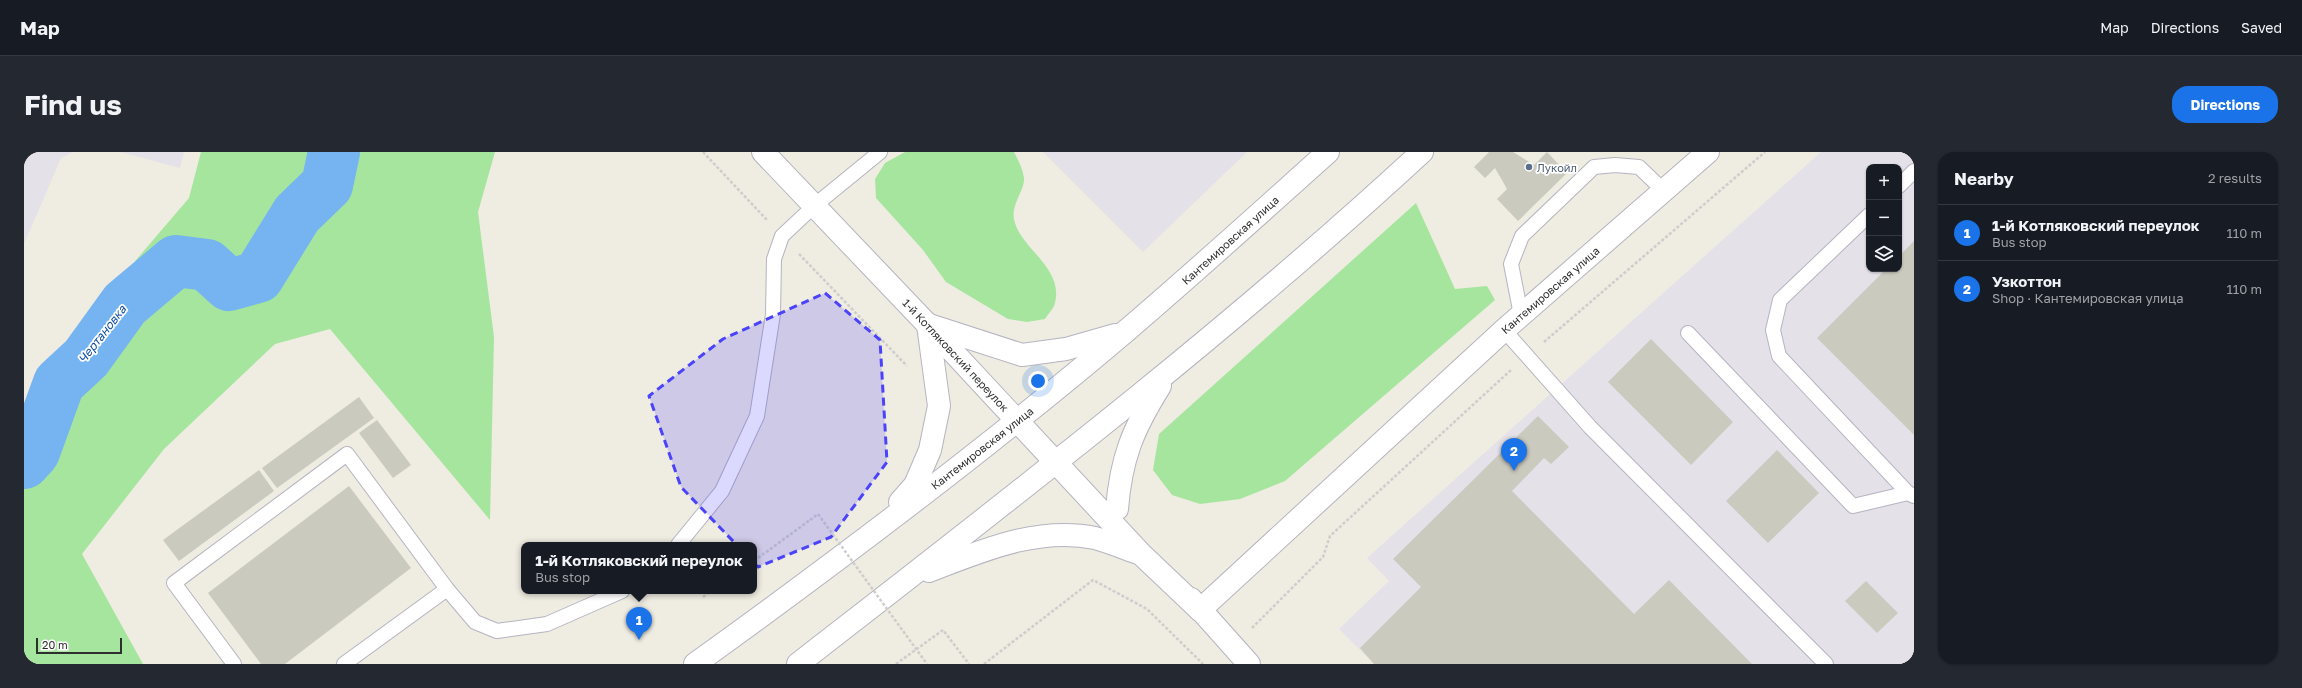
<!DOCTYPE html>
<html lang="en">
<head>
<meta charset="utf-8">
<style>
	body { margin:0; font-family:"Golos Text",sans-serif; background:#242831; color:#f1f3f6 }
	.controls { position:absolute; right:12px; top:12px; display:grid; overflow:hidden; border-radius:8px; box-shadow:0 1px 3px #0004 }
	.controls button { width:36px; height:36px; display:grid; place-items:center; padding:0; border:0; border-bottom:1px solid #363941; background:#171b24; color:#f1f3f6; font:20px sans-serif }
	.scale { position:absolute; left:12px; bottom:10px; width:86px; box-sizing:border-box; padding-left:4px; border:2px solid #2e2e2e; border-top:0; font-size:11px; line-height:14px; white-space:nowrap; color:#2e2e2e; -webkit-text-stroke:3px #fff; paint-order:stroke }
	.you { position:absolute; left:1014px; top:229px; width:14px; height:14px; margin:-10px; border:3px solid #fff; border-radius:50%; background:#1a73e8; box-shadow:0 0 0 6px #1a73e833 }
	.badge { display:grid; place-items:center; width:26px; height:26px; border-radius:50%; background:#1a73e8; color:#fff; font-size:13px; font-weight:700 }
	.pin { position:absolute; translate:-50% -33px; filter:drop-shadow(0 1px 2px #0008) }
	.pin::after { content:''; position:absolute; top:21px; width:14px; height:12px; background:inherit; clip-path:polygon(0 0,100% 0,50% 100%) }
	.popup { position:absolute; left:497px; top:390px; width:236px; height:52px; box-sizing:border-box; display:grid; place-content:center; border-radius:8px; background:#171b24; filter:drop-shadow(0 1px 3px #0005); font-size:13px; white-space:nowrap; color:#9ea1a6 }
	.popup b { font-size:15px; color:#f1f3f6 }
	.popup::after { content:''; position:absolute; left:50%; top:100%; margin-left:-8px; border:8px solid transparent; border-top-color:#171b24 }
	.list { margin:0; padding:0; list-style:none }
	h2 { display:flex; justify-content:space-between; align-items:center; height:52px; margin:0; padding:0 16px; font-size:17px }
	h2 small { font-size:13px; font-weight:400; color:#9ea1a6 }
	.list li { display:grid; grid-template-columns:26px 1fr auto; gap:12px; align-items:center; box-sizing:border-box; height:56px; padding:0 16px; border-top:1px solid #363941 }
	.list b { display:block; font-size:15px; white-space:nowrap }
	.list p { margin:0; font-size:13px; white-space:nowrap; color:#9ea1a6 }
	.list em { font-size:13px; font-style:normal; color:#9ea1a6 }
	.icon { flex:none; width:22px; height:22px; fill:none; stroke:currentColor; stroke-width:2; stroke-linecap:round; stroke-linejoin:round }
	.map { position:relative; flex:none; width:1890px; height:512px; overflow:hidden; border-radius:16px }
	header { display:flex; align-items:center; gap:24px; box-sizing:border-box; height:56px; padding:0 20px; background:#171b24; border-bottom:1px solid #363941 }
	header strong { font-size:19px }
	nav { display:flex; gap:22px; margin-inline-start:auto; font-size:14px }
	.intro { display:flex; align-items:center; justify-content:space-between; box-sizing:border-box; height:96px; padding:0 24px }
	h1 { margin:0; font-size:28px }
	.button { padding:10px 18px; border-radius:16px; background:#1a73e8; color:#fff; font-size:14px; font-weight:700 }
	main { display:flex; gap:24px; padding:0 24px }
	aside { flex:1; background:#171b24; border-radius:16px; box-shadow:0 1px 3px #0004 }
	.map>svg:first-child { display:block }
</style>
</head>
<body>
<header>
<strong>Map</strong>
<nav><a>Map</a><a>Directions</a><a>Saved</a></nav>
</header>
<div class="intro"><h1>Find us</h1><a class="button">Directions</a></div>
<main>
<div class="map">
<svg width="1890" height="512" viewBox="0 0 1890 512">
	<rect width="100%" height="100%" fill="#efece1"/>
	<g fill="#e5e1e8" fill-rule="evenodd">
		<polygon points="0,0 49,0 37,6 0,92"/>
		<polygon points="96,0 160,0 156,16"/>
		<polygon points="1019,0 1223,0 1119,100"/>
		<path d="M1797 0H1890V512H1350L1315 477 1365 429 1343 406ZM1845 15H1875V117H1845Z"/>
	</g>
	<g fill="#a6e59e">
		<polygon points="177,0 471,0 454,60 470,185 466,368 306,177 251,192 140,297 58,402 119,512 0,512 0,309 112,108 165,46"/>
		<path d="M881 0H990C994 8 999 17 1000 26 1001 38 987 52 990 67 995 96 1040 115 1031 151 1030 156 1024 162 1021 167L1003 170 984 167 922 130 899 98 852 46 851 27 861 11Z"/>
		<polygon points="1392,51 1431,137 1463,134 1471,148 1261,329 1216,347 1176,352 1148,343 1129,318 1135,282"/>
	</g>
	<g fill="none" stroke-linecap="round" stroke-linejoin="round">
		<polyline stroke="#75b4f0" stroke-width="52" points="0,311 10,300 35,231 62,206 101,152 152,109 183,113 205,133 234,125 273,62 303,33 310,0"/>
	</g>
	<g fill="#cbcabf">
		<polygon points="1465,0 1489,0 1510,13 1523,0 1543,21 1494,69 1473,47 1483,37 1471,16 1461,26 1450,15"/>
		<polygon points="1890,89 1890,283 1793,186 1862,117 1875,117 1875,104"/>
		<polygon points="1627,187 1709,270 1667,313 1584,230"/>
		<polygon points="335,245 350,266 253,336 238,316"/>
		<polygon points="1514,264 1545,295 1527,312 1520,306 1488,339 1610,462 1645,428 1728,512 1350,512 1336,496 1397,435 1369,407"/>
		<polygon points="353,268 387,313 369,326 335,281"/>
		<polygon points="1753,298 1795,341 1744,391 1702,349"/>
		<polygon points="235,318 250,339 155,409 139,388"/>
		<polygon points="325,334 387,416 261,512 237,512 184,441"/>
		<polygon points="1842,429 1874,461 1853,481 1821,449"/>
	</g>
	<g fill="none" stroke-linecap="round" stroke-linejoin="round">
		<g stroke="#b5b4c1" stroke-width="16">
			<g id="lane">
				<polyline points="1875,34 1890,19"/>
				<polyline points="1845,63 1756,148 1749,178 1755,204 1884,341 1890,344"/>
				<polyline points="1497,163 1487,112 1498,84 1570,15 1591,13 1615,15 1640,39"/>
				<polyline points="1480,178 1566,275 1802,512"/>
				<polyline points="1664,181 1829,354 1884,341"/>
				<polyline points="654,393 698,339 733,264 749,162 750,107 758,84 790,54 856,0"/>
				<polyline points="210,512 150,431 323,302 423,437 451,470 473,479 523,472 598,439"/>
				<polyline points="320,512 423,437"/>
			</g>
		</g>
		<g stroke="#b5b4c1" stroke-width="24">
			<g id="secondary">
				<polyline points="739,0 904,173 1117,402 1176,458"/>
				<polyline points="905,173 998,203 1042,197 1091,183"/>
				<polyline points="876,350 891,333 906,298 915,254 904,173"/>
				<path d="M1093 357C1097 306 1109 277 1136 234"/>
				<path d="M905 419C957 399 1014 374 1071 386 1085 390 1100 396 1114 401"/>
				<polyline points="1167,447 1225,512"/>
				<polyline points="1176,458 1480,178 1684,0"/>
				<path d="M671 512C818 406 963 297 1102 179 1170 121 1237 60 1304 0"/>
				<path d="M774 512C986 347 1200 183 1398 0"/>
			</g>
		</g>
		<g stroke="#cdcdcd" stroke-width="2.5" stroke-dasharray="3 2" stroke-linecap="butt">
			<polyline points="679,0 743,68"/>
			<polyline points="775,102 883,214"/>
			<polyline points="1520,190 1741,0"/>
			<polyline points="730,409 786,368"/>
			<polyline points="679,445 687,439"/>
			<polyline points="1228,476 1299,405 1306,384 1487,218"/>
			<polyline points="872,512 919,478 945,512"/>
			<polyline points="960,512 1069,428 1123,457 1179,512"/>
		</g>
		<use href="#lane" stroke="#fff" stroke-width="14"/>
		<use href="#secondary" stroke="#fff" stroke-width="22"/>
		<polyline stroke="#cdcdcd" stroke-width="2.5" stroke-dasharray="3 2" stroke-linecap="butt" points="786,368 794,362 903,512"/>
	</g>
	<path fill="#4a43fa" fill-opacity="0.2" stroke="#4a43fa" stroke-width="3" stroke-dasharray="8 5" stroke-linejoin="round" d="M801 141 856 188 863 310 807 385 734 415 657 335 625 244 699 187Z"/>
	<circle fill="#5c6f8a" stroke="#fff" stroke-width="1.5" cx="1505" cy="15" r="4"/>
	<g text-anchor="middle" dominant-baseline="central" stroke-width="3.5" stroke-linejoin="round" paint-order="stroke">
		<g font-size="11" fill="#4e5e75" stroke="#fff" text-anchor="start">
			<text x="1513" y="15">Лукойл</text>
		</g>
		<g font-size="11" fill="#2e2e2e" stroke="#fff">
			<text transform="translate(1206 88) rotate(-42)">Кантемировская улица</text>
			<text transform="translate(1526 138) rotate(-41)">Кантемировская улица</text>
			<text transform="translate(932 203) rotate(47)">1-й Котляковский переулок</text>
			<text transform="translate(958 296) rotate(-38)">Кантемировская улица</text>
		</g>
		<g font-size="12" font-style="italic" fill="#0d4ea2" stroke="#fff">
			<text transform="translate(78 182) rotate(-52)">Чертановка</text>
		</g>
	</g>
</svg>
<div class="controls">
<button>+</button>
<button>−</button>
<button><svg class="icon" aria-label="layers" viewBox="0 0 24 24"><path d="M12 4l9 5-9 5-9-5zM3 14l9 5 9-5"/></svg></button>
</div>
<div class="scale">20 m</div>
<div class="you"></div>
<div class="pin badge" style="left:615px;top:488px">1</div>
<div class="popup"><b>1-й Котляковский переулок</b>Bus stop</div>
<div class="pin badge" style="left:1490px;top:319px">2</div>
</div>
<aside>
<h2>Nearby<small>2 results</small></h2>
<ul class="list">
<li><span class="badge">1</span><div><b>1-й Котляковский переулок</b><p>Bus stop</p></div><em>110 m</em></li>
<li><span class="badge">2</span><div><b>Узкоттон</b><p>Shop · Кантемировская улица</p></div><em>110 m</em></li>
</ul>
</aside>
</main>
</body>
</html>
